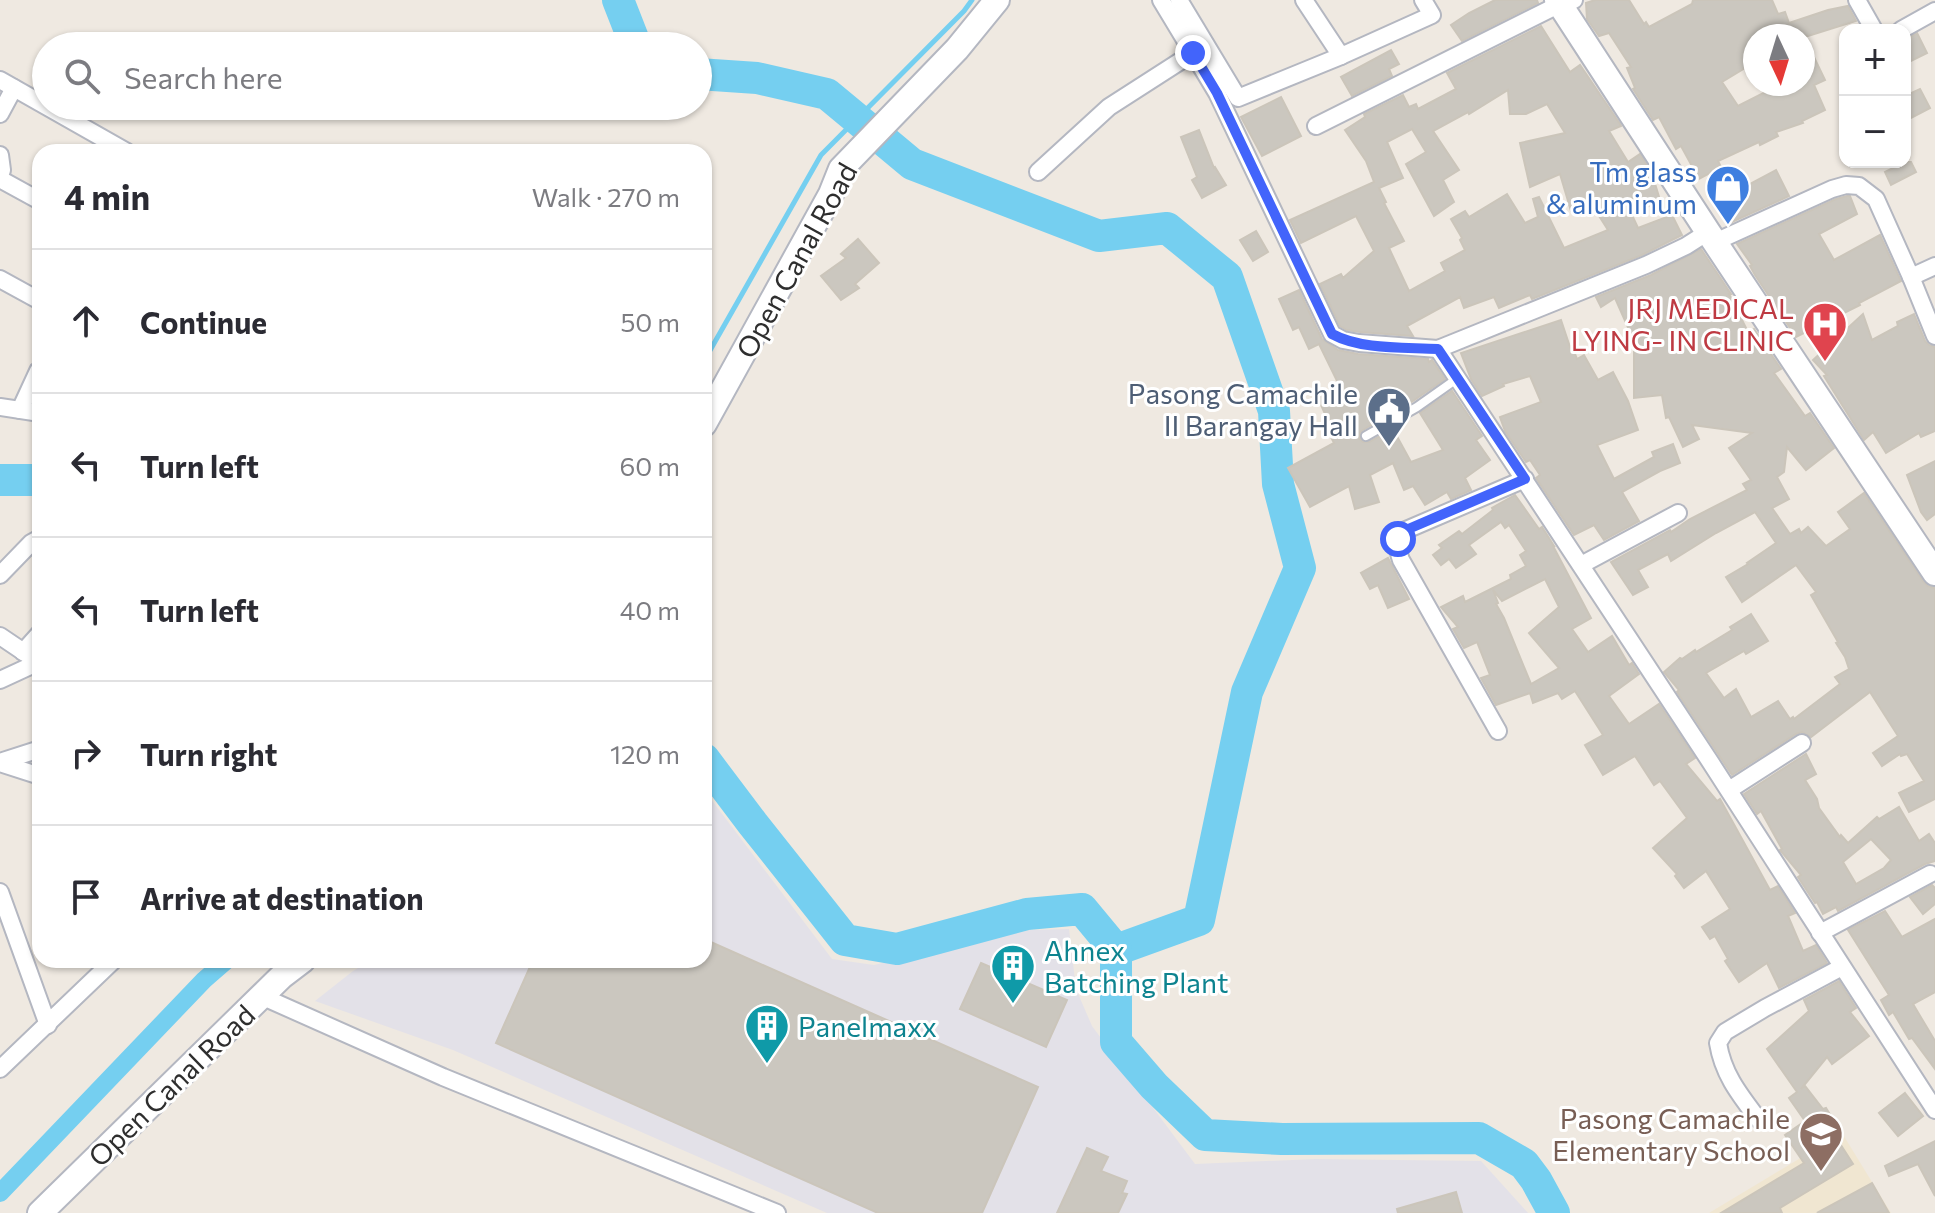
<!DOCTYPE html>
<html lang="en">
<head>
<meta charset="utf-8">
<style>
	body { margin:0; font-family:Commissioner,sans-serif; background:#f7f7f7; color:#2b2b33 }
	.controls { position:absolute; right:24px; top:24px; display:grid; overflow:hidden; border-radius:16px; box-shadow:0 2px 6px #0004 }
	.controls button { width:72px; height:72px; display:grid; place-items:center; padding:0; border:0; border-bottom:2px solid #e1e1e2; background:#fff; color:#2b2b33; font:40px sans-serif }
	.compass { position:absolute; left:1743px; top:24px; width:72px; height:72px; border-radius:50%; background:#fff; box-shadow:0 2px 6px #0004; rotate:176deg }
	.stop { position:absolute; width:24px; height:24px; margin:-18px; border:6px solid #4264fb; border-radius:50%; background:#fff }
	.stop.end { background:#4264fb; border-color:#fff; box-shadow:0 2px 8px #0008 }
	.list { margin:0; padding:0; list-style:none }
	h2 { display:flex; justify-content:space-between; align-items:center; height:104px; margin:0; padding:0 32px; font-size:34px }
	h2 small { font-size:26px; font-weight:400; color:#7c7c81 }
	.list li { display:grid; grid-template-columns:52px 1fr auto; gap:24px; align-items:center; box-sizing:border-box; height:144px; padding:0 32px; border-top:2px solid #e1e1e2 }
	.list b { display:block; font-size:30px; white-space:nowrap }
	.list em { font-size:26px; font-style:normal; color:#7c7c81 }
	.icon { flex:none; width:44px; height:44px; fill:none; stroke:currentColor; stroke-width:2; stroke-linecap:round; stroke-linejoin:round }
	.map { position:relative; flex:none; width:1935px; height:1213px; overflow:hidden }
	.search { position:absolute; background:#fff; box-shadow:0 2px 6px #0004; left:32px; top:32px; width:680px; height:88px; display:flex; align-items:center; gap:20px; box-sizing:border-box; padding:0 28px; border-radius:44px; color:#7c7c81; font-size:30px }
	.panel { position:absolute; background:#fff; box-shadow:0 2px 6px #0004; left:32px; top:144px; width:680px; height:824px; border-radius:24px }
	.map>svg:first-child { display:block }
</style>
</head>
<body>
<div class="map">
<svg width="1935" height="1213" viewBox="0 0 1935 1213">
	<rect width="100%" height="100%" fill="#efe9e1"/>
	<polygon fill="#e3e1e8" points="704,790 832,959 874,965 1030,930 1069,929 1076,989 1092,1026 1195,1164 1316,1159 1481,1161 1528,1213 827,1213 453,1050 315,1001 353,971 372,960 704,960"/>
	<polygon fill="#f0e6d1" points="1842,1133 1891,1213 1709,1213"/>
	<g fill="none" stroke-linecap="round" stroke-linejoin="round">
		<polyline stroke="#75cff0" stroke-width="5" points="704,361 821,155 964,11 972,0"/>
		<polyline stroke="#75cff0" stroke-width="18" points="0,1193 204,980 227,960"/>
		<g stroke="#75cff0" stroke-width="32">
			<polyline points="618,0 636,46"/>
			<polyline points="698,74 757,78 827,94 868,128"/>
			<polyline points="882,139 912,164 1099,236 1167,228 1227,277 1274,411 1278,484 1300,568 1247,692 1199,920 1116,950"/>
			<polyline points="0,480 40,480"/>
			<polyline points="704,759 753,824 845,940 897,949 1027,914 1082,909 1116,950 1116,1042 1154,1086 1205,1135 1282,1139 1479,1138 1524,1164 1536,1180 1554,1213"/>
		</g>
	</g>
	<g fill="#cbc7bf" stroke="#cbc5ba" stroke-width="2" fill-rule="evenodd">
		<polygon points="1495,0 1537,0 1538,3 1462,41 1451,25 1469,13"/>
		<polygon points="1595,0 1629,0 1644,24 1646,22 1649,27 1692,4 1693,0 1772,0 1778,14 1785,12 1789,23 1828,10 1848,6 1856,21 1808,36 1755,36 1755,62 1722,82 1738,106 1781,84 1803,84 1803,62 1814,57 1825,80 1814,85 1825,110 1802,121 1803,123 1776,132 1778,136 1760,145 1759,142 1718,161 1721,167 1699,179 1681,146 1676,149 1659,117 1653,120 1633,89 1635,88 1627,68 1631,67 1609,33 1599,36 1587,19 1586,3"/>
		<path d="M1541 26 1570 72 1580 65 1620 124 1621 126 1609 131 1628 162 1640 154 1652 174 1660 200 1632 215 1638 228 1672 215 1682 235 1642 255 1532 299 1530 295 1499 308 1494 297 1464 308 1460 297 1407 326 1413 336 1360 332 1347 330 1340 326 1320 284 1341 274 1343 278 1374 251 1356 216 1301 243 1290 220 1374 182 1366 161 1345 130 1365 117 1364 114 1403 95 1409 107 1416 104 1418 109 1456 89 1447 73ZM1508 90 1510 114H1526L1547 104 1565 133 1520 143 1530 187 1560 174 1571 211 1592 205 1608 230 1564 248 1539 197 1533 199 1538 217 1525 223 1507 194 1469 217 1465 211 1451 219 1462 238 1460 240 1465 250 1441 263 1445 271 1409 291 1389 248 1404 241 1384 203 1386 202 1379 188 1403 178 1387 142 1412 129 1426 152 1406 164 1434 216 1454 202 1443 180 1459 170 1433 131 1468 112 1469 114Z"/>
		<polygon points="1917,33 1927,53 1905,64 1905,40"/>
		<polygon points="1391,50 1399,64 1389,69 1392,76 1352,96 1341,77"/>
		<polygon points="1920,89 1930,108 1905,121 1905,96"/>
		<polygon points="1281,97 1301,136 1262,156 1241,117"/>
		<polygon points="1199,130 1214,168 1215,167 1226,185 1202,198 1192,180 1197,177 1181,137"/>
		<polygon points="1905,162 1911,162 1916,172 1891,185 1885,172"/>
		<polygon points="1776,170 1789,196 1730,223 1720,197 1737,191"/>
		<polygon points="1847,196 1850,196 1857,214 1819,234 1834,260 1880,235 1901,281 1859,303 1860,305 1796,337 1755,275 1750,266 1752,265 1737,244 1836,199"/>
		<polygon points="1256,231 1268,252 1253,261 1240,240"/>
		<polygon points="858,239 879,263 855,284 859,288 841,300 821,276 846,258 841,254"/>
		<polygon points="1701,249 1731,294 1729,294 1748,332 1754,329 1781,369 1774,373 1805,416 1810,413 1834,448 1806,470 1787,447 1784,472 1777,477 1789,499 1772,508 1790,534 1799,529 1801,533 1808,527 1826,546 1850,529 1838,512 1864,493 1923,581 1928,586 1935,588 1935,799 1909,812 1899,793 1924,781 1907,754 1901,756 1900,754 1882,766 1873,753 1898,736 1870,692 1811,737 1802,732 1796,734 1732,775 1677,692 1679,690 1664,672 1680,658 1682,659 1695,650 1696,652 1732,630 1730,627 1751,614 1768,641 1746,654 1744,651 1706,673 1724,698 1736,689 1751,717 1778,701 1790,719 1793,717 1794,719 1840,684 1835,677 1849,669 1845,657 1836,643 1838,642 1811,595 1816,592 1796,565 1742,602 1726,577 1748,564 1747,563 1776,543 1755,512 1716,533 1671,561 1668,554 1638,570 1648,587 1633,595 1611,562 1670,530 1671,532 1690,519 1747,490 1743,484 1751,480 1729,448 1752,433 1692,425 1699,439 1683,447 1669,417 1666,418 1662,395 1634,398 1634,341 1615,298 1601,307 1596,297 1651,275"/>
		<polygon points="1299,290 1322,339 1338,350 1358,354 1428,359 1429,362 1432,360 1445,379 1413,401 1363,430 1360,433 1360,439 1363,442 1369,442 1393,429 1411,462 1443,450 1420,413 1452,391 1482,436 1476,440 1490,460 1465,478 1471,490 1451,499 1447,492 1425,505 1413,486 1404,490 1393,463 1370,475 1379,502 1355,509 1349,486 1310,507 1288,468 1334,443 1325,425 1329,423 1318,398 1341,389 1319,344 1309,349 1299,327 1293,330 1279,299"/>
		<polygon points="1863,314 1872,340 1898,326 1897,322 1914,314 1925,341 1929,345 1935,347 1935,431 1921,437 1919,433 1886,453 1873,432 1864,440 1824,376 1827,375 1813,360"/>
		<polygon points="1561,320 1570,347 1572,346 1577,359 1584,355 1598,380 1613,372 1628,401 1638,430 1597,445 1614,479 1654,457 1652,452 1673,444 1680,463 1660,471 1622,492 1639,521 1604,540 1594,525 1574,535 1536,478 1540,475 1530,460 1526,462 1505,431 1500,417 1541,402 1530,376 1503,384 1504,386 1482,396 1471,379 1461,353"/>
		<polygon points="1935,461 1935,514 1927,520 1921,512 1907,475"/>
		<path d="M1515 495 1539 529 1542 527 1554 546H1553L1591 618 1572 629 1588 652 1612 636 1629 665 1632 663 1639 674 1609 696 1629 724 1659 704 1695 758 1686 764 1717 801 1720 799 1770 890 1778 886 1795 913 1788 916 1803 951 1816 945 1827 963 1779 988 1767 963 1739 982 1725 961 1728 959 1715 936 1710 939 1702 927 1730 909 1706 871 1684 888 1675 876 1677 874 1653 848 1687 818 1660 781 1654 785 1635 756 1603 775 1585 745 1603 735 1575 691 1562 699 1558 693 1533 703 1530 693 1496 705 1481 678 1490 675 1477 642 1464 648 1453 629 1458 627 1441 607 1463 596 1465 602 1511 579 1510 575 1526 566 1520 555 1526 551 1509 525 1505 528 1501 522 1469 545 1476 554 1456 568 1449 559 1441 565 1433 555 1442 548 1439 545 1459 531 1462 534 1493 510 1492 508ZM1545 579 1559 607 1529 633 1559 668 1531 684 1504 618 1496 604 1498 603 1493 590 1502 601Z"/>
		<polygon points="1388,558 1409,599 1388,608 1378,585 1370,589 1361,573"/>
		<path d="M1806 754 1816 774 1805 780 1817 799 1819 808 1840 837 1841 835 1848 843 1877 817 1879 819 1899 807 1919 841 1929 834 1935 843V861L1925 864 1838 911 1836 907 1823 914 1817 902 1815 903 1798 877 1801 875 1780 850 1782 849 1761 811 1757 814 1744 794ZM1871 839 1891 860 1884 868 1856 884 1843 862Z"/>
		<polygon points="1932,885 1935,888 1935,904 1923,914 1910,897"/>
		<polygon points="1885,911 1902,937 1935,919 1935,992 1913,1004 1935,1041 1935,1069 1912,1038 1909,1039 1893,1012 1889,1015 1881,1000 1889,995 1848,930"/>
		<polygon points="704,939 1038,1087 982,1213 878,1213 496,1043 533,960 704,960"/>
		<polygon points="981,963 1067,1000 1046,1047 960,1009"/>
		<polygon points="1839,981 1856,1008 1850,1012 1869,1036 1832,1064 1827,1057 1801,1089 1805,1086 1823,1109 1826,1108 1834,1121 1828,1125 1853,1164 1780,1208 1782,1213 1721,1213 1804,1163 1785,1135 1805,1121 1789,1098 1797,1092 1767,1049 1809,1011 1804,1000"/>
		<polygon points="1905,1093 1923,1116 1898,1136 1879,1113"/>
		<polygon points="1935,1141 1935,1196 1918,1164 1889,1176 1885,1166"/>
		<polygon points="1087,1148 1108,1157 1101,1171 1127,1181 1122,1193 1127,1194 1118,1213 1057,1213"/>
		<polygon points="1872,1183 1889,1213 1817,1213"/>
		<polygon points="1456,1192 1462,1213 1398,1213 1397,1209"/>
	</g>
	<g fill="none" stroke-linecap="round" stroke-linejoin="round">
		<g stroke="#b4b7c1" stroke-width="12">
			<polyline id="lane" points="1366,436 1417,407 1458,378"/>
		</g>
		<g stroke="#b4b7c1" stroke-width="20">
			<g id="street">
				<polyline points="1161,0 1193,53"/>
				<polyline points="1179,0 1238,98 1341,56 1432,15 1423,0"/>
				<polyline points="1304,0 1341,56"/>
				<polyline points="1857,0 1874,30"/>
				<polyline points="1901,30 1935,11"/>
				<polyline points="0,80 127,152"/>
				<polyline points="0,114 14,88"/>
				<polyline points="1316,126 1560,4 1574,0"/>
				<polyline points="0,155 2,170 0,176"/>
				<polyline points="1038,172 1109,107 1193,53 1217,93 1332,334 1343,340 1359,343 1438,349 1646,265 1686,246 1708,232"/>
				<polyline points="0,179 40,201"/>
				<polyline points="1715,242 1832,189 1846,185 1859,186 1876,199 1911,277 1935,336"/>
				<polyline points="1911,277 1935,266"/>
				<polyline points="0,279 40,301"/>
				<polyline points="1438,349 1711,763 1935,1110"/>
				<polyline points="0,407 40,413"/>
				<polyline points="20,410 38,371"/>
				<polyline points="1581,565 1678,513"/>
				<polyline points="0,575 31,543 40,538"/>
				<polyline points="0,636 40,663"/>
				<polyline points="23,652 40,633"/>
				<polyline points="0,680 39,662"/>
				<path d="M1498 731 1401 560C1396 546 1397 541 1406 530L1525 479"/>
				<polyline points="0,762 40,749"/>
				<polyline points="0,763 40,776"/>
				<polyline points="1729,790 1802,743"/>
				<polyline points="0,892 48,1025"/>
				<polyline points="1820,933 1930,874"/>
				<polyline points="261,996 443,1077 777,1213"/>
				<polyline points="0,1069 114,960"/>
				<path d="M1758 1119C1739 1094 1723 1074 1718 1043L1725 1032 1765 1008 1842 967"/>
			</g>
		</g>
		<g stroke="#b4b7c1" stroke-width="28">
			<g id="secondary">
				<polyline points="1557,0 1708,232 1935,573"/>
				<polyline points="704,424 831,194 841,169 957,49 997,0"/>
				<polyline points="40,1213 282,976 303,960"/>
			</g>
		</g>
		<use href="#lane" stroke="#fff" stroke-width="8"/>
		<use href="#street" stroke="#fff" stroke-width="16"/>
		<use href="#secondary" stroke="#fff" stroke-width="24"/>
	</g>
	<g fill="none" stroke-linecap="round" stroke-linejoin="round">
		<path stroke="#4264fb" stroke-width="10" d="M1193 53 1217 93 1332 334C1361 350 1405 347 1438 349L1525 479 1406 530 1398 539"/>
	</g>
	<defs>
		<g id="shop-pin" transform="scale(2.3)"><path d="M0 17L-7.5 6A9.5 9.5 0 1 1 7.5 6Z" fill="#3f7fe0" stroke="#fff"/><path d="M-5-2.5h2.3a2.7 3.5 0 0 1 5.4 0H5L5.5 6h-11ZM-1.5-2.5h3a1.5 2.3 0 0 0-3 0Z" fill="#fff"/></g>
		<g id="hospital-pin" transform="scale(2.3)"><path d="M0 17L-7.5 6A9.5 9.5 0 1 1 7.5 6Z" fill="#e0444e" stroke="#fff"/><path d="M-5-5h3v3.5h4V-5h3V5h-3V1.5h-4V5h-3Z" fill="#fff"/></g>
		<g id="civic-pin" transform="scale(2.3)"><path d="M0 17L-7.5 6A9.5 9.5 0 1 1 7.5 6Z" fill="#5c6f8a" stroke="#fff"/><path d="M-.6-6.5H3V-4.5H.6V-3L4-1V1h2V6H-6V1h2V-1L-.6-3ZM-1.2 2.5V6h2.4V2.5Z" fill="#fff"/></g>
		<g id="building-pin" transform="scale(2.3)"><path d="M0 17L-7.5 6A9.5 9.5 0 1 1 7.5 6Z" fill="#0f9aa8" stroke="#fff"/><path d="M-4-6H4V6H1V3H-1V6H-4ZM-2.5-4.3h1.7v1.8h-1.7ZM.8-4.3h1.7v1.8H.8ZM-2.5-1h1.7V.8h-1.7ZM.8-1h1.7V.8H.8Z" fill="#fff"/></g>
		<g id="school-pin" transform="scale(2.3)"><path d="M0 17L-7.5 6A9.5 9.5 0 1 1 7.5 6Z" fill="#8d6e63" stroke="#fff"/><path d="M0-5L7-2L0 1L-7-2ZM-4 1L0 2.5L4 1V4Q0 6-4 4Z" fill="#fff"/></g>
	</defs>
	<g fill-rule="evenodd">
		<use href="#shop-pin" x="1728" y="187"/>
		<use href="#hospital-pin" x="1825" y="324"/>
		<use href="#civic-pin" x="1389" y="409"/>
		<use href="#building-pin" x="1013" y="966"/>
		<use href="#building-pin" x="767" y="1026"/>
		<use href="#school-pin" x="1821" y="1134"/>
	</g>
	<g text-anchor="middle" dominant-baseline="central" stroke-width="6" stroke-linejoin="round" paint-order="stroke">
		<g font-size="28" fill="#366cbe" stroke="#fff" text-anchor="end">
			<text x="1697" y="171">Tm glass<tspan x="1697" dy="32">&amp; aluminum</tspan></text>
		</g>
		<g font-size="28" fill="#2e2e2e" stroke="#fff">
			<text transform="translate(796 260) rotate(-61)">Open Canal Road</text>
			<text transform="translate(171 1085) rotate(-44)">Open Canal Road</text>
		</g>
		<g font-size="28" fill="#be3a42" stroke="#fff" text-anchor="end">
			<text x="1794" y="308">JRJ MEDICAL<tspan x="1794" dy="32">LYING- IN CLINIC</tspan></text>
		</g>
		<g font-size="28" fill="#4e5e75" stroke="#fff" text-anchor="end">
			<text x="1358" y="393">Pasong Camachile<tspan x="1358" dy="32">II Barangay Hall</tspan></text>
		</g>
		<g font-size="28" fill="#0d838f" stroke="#fff" text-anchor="start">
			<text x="1044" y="950">Ahnex<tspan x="1044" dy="32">Batching Plant</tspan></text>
			<text x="798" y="1026">Panelmaxx</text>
		</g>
		<g font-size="28" fill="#785e54" stroke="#fff" text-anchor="end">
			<text x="1790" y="1118">Pasong Camachile<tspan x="1790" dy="32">Elementary School</tspan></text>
		</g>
	</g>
</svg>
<div class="controls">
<button>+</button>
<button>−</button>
</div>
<svg class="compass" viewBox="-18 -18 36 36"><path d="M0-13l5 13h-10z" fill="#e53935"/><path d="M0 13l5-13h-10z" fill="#7c7c81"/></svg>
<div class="stop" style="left:1398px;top:539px"></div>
<div class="stop end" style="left:1193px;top:53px"></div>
<div class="search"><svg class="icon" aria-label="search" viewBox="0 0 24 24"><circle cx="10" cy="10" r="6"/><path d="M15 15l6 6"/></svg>Search here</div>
<section class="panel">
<h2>4 min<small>Walk · 270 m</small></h2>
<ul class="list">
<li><svg class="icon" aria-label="ahead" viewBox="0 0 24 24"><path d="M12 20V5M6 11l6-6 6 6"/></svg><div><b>Continue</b></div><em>50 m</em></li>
<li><svg class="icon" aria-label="left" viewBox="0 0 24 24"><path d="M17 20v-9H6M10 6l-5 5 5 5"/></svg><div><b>Turn left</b></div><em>60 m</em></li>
<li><svg class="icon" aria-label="left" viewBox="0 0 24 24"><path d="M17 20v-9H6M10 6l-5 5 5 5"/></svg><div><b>Turn left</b></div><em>40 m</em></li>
<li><svg class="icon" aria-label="right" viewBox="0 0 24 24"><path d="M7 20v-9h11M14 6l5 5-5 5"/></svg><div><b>Turn right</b></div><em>120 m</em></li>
<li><svg class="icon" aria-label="arrive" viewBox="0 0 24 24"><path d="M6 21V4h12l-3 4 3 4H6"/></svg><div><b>Arrive at destination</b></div></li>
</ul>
</section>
</div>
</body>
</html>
